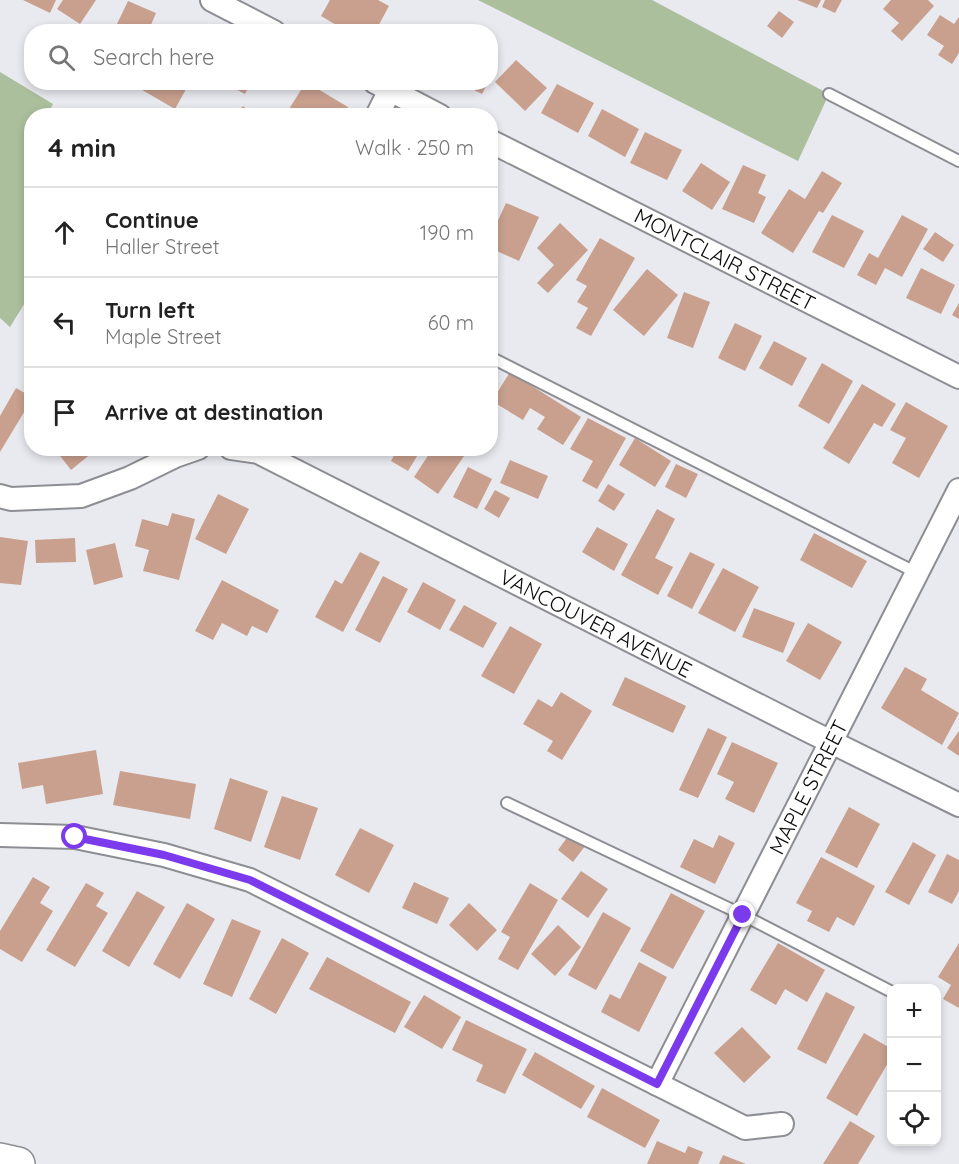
<!DOCTYPE html>
<html lang="en">
<head>
<meta charset="utf-8">
<style>
	body { margin:0; font-family:Quicksand,sans-serif; background:#f2f2f2; color:#222 }
	.controls { position:absolute; right:18px; bottom:18px; display:grid; overflow:hidden; border-radius:12px; box-shadow:0 3px 9px #0003 }
	.controls button { width:54px; height:54px; display:grid; place-items:center; padding:0; border:0; border-bottom:2px solid #e0e0e0; background:#fff; color:#222; font:30px sans-serif }
	.stop { position:absolute; width:18px; height:18px; margin:-14px; border:4px solid #7c3aed; border-radius:50%; background:#fff }
	.stop.end { background:#7c3aed; border-color:#fff; box-shadow:0 2px 6px #0008 }
	.list { margin:0; padding:0; list-style:none }
	h2 { display:flex; justify-content:space-between; align-items:center; height:78px; margin:0; padding:0 24px; font-size:26px }
	h2 small { font-size:20px; font-weight:400; color:#767676 }
	.list li { display:grid; grid-template-columns:39px 1fr auto; gap:18px; align-items:center; box-sizing:border-box; height:90px; padding:0 24px; border-top:2px solid #e0e0e0 }
	.list b { display:block; font-size:22px; white-space:nowrap }
	.list p { margin:0; font-size:20px; white-space:nowrap; color:#767676 }
	.list em { font-size:20px; font-style:normal; color:#767676 }
	.icon { flex:none; width:33px; height:33px; fill:none; stroke:currentColor; stroke-width:2; stroke-linecap:round; stroke-linejoin:round }
	.map { position:relative; flex:none; width:959px; height:1164px; overflow:hidden }
	.search { position:absolute; background:#fff; box-shadow:0 3px 9px #0003; left:24px; top:24px; width:474px; height:66px; display:flex; align-items:center; gap:15px; box-sizing:border-box; padding:0 21px; border-radius:24px; color:#767676; font-size:22px }
	.panel { position:absolute; background:#fff; box-shadow:0 3px 9px #0003; left:24px; top:108px; width:474px; height:348px; border-radius:24px }
	.map>svg:first-child { display:block }
</style>
</head>
<body>
<div class="map">
<svg width="959" height="1164" viewBox="0 0 959 1164">
	<rect width="100%" height="100%" fill="#e9eaf0"/>
	<g fill="#abbf9d">
		<polygon points="478,0 652,0 829,94 798,161"/>
		<polygon points="0,72 53,104 47,115 32,116 31,293 10,327 0,318"/>
	</g>
	<g fill="#c9a08e">
		<polygon points="23,0 56,0 50,13"/>
		<polygon points="63,0 96,0 80,24 57,9"/>
		<polygon points="330,0 378,0 389,6 375,32 348,32 321,16"/>
		<polygon points="797,0 821,0 817,8"/>
		<polygon points="825,0 842,0 835,13 822,7"/>
		<polygon points="891,0 928,0 934,6 902,41 891,31 899,23 883,9"/>
		<polygon points="128,1 156,13 148,32 128,32 116,26"/>
		<polygon points="779,11 794,22 782,38 767,26"/>
		<polygon points="940,15 954,24 959,17 959,53 952,64 938,55 944,46 927,35"/>
		<polygon points="490,58 498,61 490,77"/>
		<polygon points="516,60 547,88 525,111 495,82"/>
		<polygon points="140,82 190,82 175,109 137,87"/>
		<polygon points="222,82 251,82 245,94"/>
		<polygon points="306,82 348,107 343,116 299,116 289,109"/>
		<polygon points="458,82 488,82 482,94"/>
		<polygon points="557,84 594,103 578,133 541,113"/>
		<polygon points="243,106 255,116 235,116"/>
		<polygon points="602,109 639,129 625,157 588,136"/>
		<polygon points="645,132 682,150 667,180 630,163"/>
		<polygon points="701,163 730,182 712,210 682,191"/>
		<polygon points="743,165 766,175 758,193 766,197 754,223 722,209"/>
		<polygon points="822,171 842,183 823,213 819,211 793,253 761,233 789,189 805,199"/>
		<polygon points="506,203 539,217 519,261 490,248 490,238"/>
		<polygon points="832,215 864,231 844,268 812,252"/>
		<polygon points="902,215 928,229 902,277 885,268 876,285 857,275 869,253 878,258"/>
		<polygon points="560,223 588,250 548,293 537,283 554,265 537,248"/>
		<polygon points="935,232 954,245 943,262 923,249"/>
		<polygon points="600,238 635,258 591,336 576,328 588,308 577,302 587,286 576,280"/>
		<polygon points="921,268 955,285 941,314 906,298"/>
		<polygon points="647,269 678,295 644,336 613,310"/>
		<polygon points="684,292 710,302 693,348 667,338"/>
		<polygon points="490,298 496,301 490,312"/>
		<polygon points="959,303 959,319 952,315"/>
		<polygon points="735,323 762,336 745,371 718,358"/>
		<polygon points="774,341 807,358 792,386 759,368"/>
		<polygon points="822,363 853,381 829,424 798,406"/>
		<polygon points="510,372 581,417 563,445 537,429 545,417 530,408 523,420 490,400 490,389 497,393"/>
		<polygon points="862,384 896,404 882,427 874,423 849,464 823,448"/>
		<polygon points="16,388 32,397 32,399 0,452 0,416"/>
		<polygon points="906,402 948,426 919,478 892,463 906,438 890,430"/>
		<polygon points="588,418 626,438 597,489 582,481 593,461 570,449"/>
		<polygon points="635,438 671,461 655,487 619,465"/>
		<polygon points="54,448 98,448 71,470"/>
		<polygon points="398,448 422,448 408,471 391,461"/>
		<polygon points="433,448 453,448 464,456 438,494 414,477"/>
		<polygon points="510,460 548,476 538,499 500,483"/>
		<polygon points="676,464 698,474 686,498 665,487"/>
		<polygon points="468,467 492,479 477,509 453,497"/>
		<polygon points="608,484 625,494 614,511 598,501"/>
		<polygon points="495,490 510,498 499,518 484,509"/>
		<polygon points="218,494 249,509 226,554 195,539"/>
		<polygon points="657,509 675,519 655,558 673,567 658,595 621,575"/>
		<polygon points="172,513 195,519 179,580 143,571 149,550 135,546 142,519 168,526"/>
		<polygon points="597,527 628,544 614,571 582,552"/>
		<polygon points="814,533 867,561 852,588 800,560"/>
		<polygon points="0,537 28,541 21,585 0,583"/>
		<polygon points="75,538 76,562 36,563 35,540"/>
		<polygon points="115,543 123,577 94,585 86,550"/>
		<polygon points="360,552 380,562 343,632 315,617 335,580 342,584"/>
		<polygon points="690,552 715,564 692,609 667,596"/>
		<polygon points="723,568 759,587 735,632 698,613"/>
		<polygon points="383,576 408,589 380,643 355,630"/>
		<polygon points="222,580 279,610 267,633 252,626 247,636 222,623 213,640 195,631"/>
		<polygon points="423,582 456,600 440,630 407,612"/>
		<polygon points="464,605 497,623 483,648 449,630"/>
		<polygon points="754,608 795,623 783,653 742,637"/>
		<polygon points="808,623 842,642 820,680 786,661"/>
		<polygon points="510,626 542,644 514,694 481,676"/>
		<polygon points="905,667 927,679 921,690 959,713 942,745 881,708"/>
		<polygon points="625,677 686,706 673,733 612,705"/>
		<polygon points="561,692 592,711 562,760 547,751 553,741 523,724 538,699 552,707"/>
		<polygon points="708,728 727,737 698,798 679,790"/>
		<polygon points="959,731 959,756 947,748"/>
		<polygon points="732,742 778,763 754,813 725,799 734,782 717,774"/>
		<polygon points="96,750 103,794 46,804 43,785 22,789 18,763"/>
		<polygon points="120,771 196,784 190,819 113,805"/>
		<polygon points="230,778 268,791 251,842 214,829"/>
		<polygon points="282,796 318,808 300,860 264,847"/>
		<polygon points="849,807 880,824 857,868 825,852"/>
		<polygon points="360,828 394,845 369,893 335,875"/>
		<polygon points="569,835 585,846 573,862 558,850"/>
		<polygon points="719,835 735,843 715,884 680,867 694,839 713,848"/>
		<polygon points="913,842 936,855 909,905 885,892"/>
		<polygon points="947,854 959,860 959,891 952,904 928,892"/>
		<polygon points="821,857 875,886 854,926 837,917 829,932 807,921 812,911 796,903"/>
		<polygon points="581,871 608,889 588,918 561,899"/>
		<polygon points="33,877 50,887 40,903 53,911 22,962 0,949 0,931"/>
		<polygon points="414,882 449,898 437,924 402,908"/>
		<polygon points="86,883 104,893 96,906 108,913 75,967 46,950"/>
		<polygon points="530,883 558,900 518,970 498,959 510,937 501,932"/>
		<polygon points="137,891 165,907 129,967 102,951"/>
		<polygon points="671,893 705,911 673,969 640,951"/>
		<polygon points="187,903 215,919 180,979 153,964"/>
		<polygon points="469,903 497,930 477,951 449,925"/>
		<polygon points="603,912 631,928 596,990 568,975"/>
		<polygon points="232,919 261,931 232,997 203,984"/>
		<polygon points="558,925 581,947 555,976 531,954"/>
		<polygon points="282,938 309,953 276,1014 249,999"/>
		<polygon points="778,943 825,970 807,1002 785,989 776,1005 750,990"/>
		<polygon points="959,943 959,1008 943,999 951,985 938,977"/>
		<polygon points="327,957 411,1002 395,1033 309,989"/>
		<polygon points="639,962 667,977 639,1032 601,1012 610,994 620,999"/>
		<polygon points="826,992 855,1007 826,1064 797,1049"/>
		<polygon points="424,995 461,1017 442,1049 404,1027"/>
		<polygon points="466,1020 527,1049 505,1094 476,1081 483,1065 452,1050"/>
		<polygon points="742,1027 771,1057 744,1083 714,1053"/>
		<polygon points="864,1033 892,1049 892,1056 857,1116 826,1098"/>
		<polygon points="535,1052 595,1086 581,1109 522,1075"/>
		<polygon points="602,1088 660,1120 645,1148 587,1117"/>
		<polygon points="850,1121 875,1136 858,1164 823,1164"/>
		<polygon points="657,1141 685,1153 688,1146 703,1152 698,1164 647,1164"/>
		<polygon points="723,1155 746,1164 719,1164"/>
	</g>
	<g fill="none" stroke-linecap="round" stroke-linejoin="round">
		<g stroke="#8d8e94" stroke-width="14">
			<g id="lane">
				<polyline points="829,94 959,161"/>
				<polyline points="490,357 917,573"/>
				<polyline points="507,803 743,915 892,992"/>
			</g>
		</g>
		<g stroke="#8d8e94" stroke-width="26">
			<g id="street">
				<polyline points="212,0 274,32"/>
				<polyline points="375,82 440,116"/>
				<polyline points="377,116 390,90"/>
				<polyline points="490,141 959,377"/>
				<polyline points="231,448 258,452 809,731 959,805"/>
				<polyline points="0,496 11,499 81,496 130,478 175,456 198,448"/>
				<polyline points="0,835 75,837 164,855 250,880 745,1128 782,1124"/>
				<polyline points="657,1084 959,490"/>
			</g>
		</g>
		<g stroke="#8d8e94" stroke-width="36">
			<polyline id="highway" points="0,1160 18,1164"/>
		</g>
		<use href="#lane" stroke="#fff" stroke-width="10"/>
		<use href="#street" stroke="#fff" stroke-width="22"/>
		<use href="#highway" stroke="#fff" stroke-width="33"/>
	</g>
	<g fill="none" stroke-linecap="round" stroke-linejoin="round">
		<polyline stroke="#7c3aed" stroke-width="8" points="75,837 164,855 250,880 657,1084 743,915"/>
	</g>
	<g text-anchor="middle" dominant-baseline="central" stroke-width="5" stroke-linejoin="round" paint-order="stroke">
		<g font-size="21" fill="#0c0c0e" stroke="#fff">
			<text transform="translate(725 259) rotate(27)">MONTCLAIR STREET</text>
			<text transform="translate(596 623) rotate(27)">VANCOUVER AVENUE</text>
			<text transform="translate(808 787) rotate(-63)">MAPLE STREET</text>
		</g>
	</g>
</svg>
<div class="controls">
<button>+</button>
<button>−</button>
<button><svg class="icon" aria-label="locate" viewBox="0 0 24 24"><circle cx="12" cy="12" r="6"/><path d="M12 2v4M12 18v4M2 12h4M18 12h4"/></svg></button>
</div>
<div class="stop" style="left:75px;top:837px"></div>
<div class="stop end" style="left:743px;top:915px"></div>
<div class="search"><svg class="icon" aria-label="search" viewBox="0 0 24 24"><circle cx="10" cy="10" r="6"/><path d="M15 15l6 6"/></svg>Search here</div>
<section class="panel">
<h2>4 min<small>Walk · 250 m</small></h2>
<ul class="list">
<li><svg class="icon" aria-label="ahead" viewBox="0 0 24 24"><path d="M12 20V5M6 11l6-6 6 6"/></svg><div><b>Continue</b><p>Haller Street</p></div><em>190 m</em></li>
<li><svg class="icon" aria-label="left" viewBox="0 0 24 24"><path d="M17 20v-9H6M10 6l-5 5 5 5"/></svg><div><b>Turn left</b><p>Maple Street</p></div><em>60 m</em></li>
<li><svg class="icon" aria-label="arrive" viewBox="0 0 24 24"><path d="M6 21V4h12l-3 4 3 4H6"/></svg><div><b>Arrive at destination</b></div></li>
</ul>
</section>
</div>
</body>
</html>
